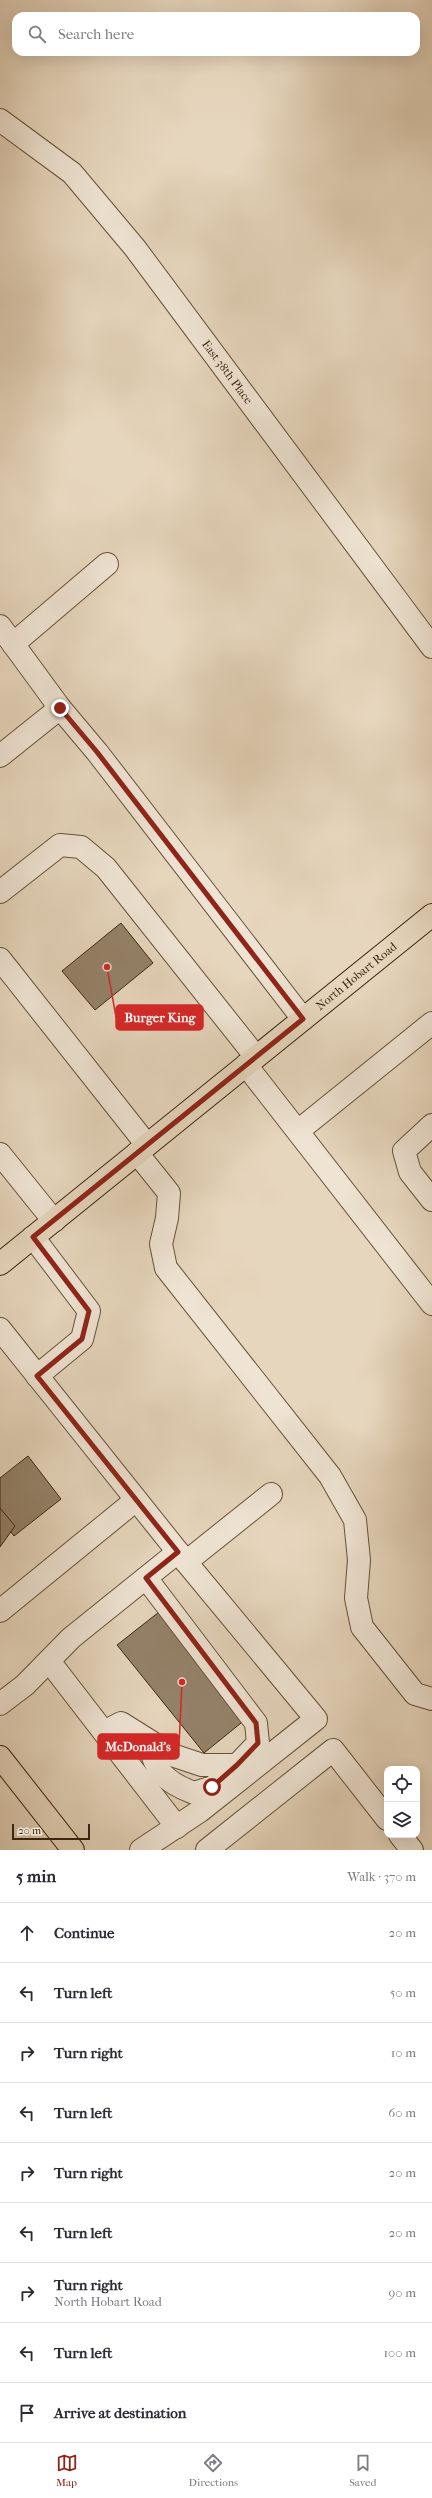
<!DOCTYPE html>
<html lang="en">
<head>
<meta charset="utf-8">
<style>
	body { margin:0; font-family:"IM FELL French Canon",serif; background:#f2f2f3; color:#2b2b33 }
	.controls { position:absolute; right:12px; bottom:12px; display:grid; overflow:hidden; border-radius:8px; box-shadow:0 4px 16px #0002 }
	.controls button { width:36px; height:36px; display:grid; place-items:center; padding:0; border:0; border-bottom:1px solid #e1e1e2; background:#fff; color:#2b2b33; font:20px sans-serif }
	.scale { position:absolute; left:12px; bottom:10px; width:78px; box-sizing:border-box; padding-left:4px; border:2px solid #3c260d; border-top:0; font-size:11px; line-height:14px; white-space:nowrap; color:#3c260d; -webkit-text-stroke:3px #efe4d4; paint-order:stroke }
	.stop { position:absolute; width:12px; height:12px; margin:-9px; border:3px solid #8f2418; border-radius:50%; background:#fff }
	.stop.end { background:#8f2418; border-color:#fff; box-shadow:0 1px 4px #0008 }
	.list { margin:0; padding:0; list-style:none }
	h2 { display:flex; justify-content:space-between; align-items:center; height:52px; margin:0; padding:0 16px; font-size:17px }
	h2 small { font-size:13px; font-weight:400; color:#7c7c81 }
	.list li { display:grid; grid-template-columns:26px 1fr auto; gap:12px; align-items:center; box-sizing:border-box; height:60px; padding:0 16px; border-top:1px solid #e1e1e2 }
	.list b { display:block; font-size:15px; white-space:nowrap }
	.list p { margin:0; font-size:13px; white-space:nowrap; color:#7c7c81 }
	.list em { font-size:13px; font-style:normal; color:#7c7c81 }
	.icon { flex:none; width:22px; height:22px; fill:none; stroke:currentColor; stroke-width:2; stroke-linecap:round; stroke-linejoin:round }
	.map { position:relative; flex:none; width:432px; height:1850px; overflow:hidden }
	.search { position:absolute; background:#fff; box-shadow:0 4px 16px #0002; left:12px; right:12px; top:12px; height:44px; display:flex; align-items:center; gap:10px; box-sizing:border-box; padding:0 14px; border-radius:12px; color:#7c7c81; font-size:15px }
	.sheet { height:592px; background:#fff }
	nav { display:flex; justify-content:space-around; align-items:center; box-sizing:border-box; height:56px; border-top:1px solid #e1e1e2; background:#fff; font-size:11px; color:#7c7c81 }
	nav a { display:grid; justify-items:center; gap:2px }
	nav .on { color:#8f2418 }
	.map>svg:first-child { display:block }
</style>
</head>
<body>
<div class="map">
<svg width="432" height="1850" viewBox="0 0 432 1850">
	<rect width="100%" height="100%" fill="#e6d6bd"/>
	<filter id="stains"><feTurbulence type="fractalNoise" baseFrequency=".005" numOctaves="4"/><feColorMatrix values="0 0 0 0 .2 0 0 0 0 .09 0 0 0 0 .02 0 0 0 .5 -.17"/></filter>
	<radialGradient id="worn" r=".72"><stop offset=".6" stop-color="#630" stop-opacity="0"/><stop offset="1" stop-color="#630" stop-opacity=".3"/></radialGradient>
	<g fill="#948269" stroke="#3c260d">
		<polygon points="121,923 153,963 95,1010 62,971"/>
		<polygon points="28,1456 61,1499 14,1536 0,1517 0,1478"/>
		<polygon points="0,1508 15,1526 0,1547"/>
		<polygon points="159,1612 246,1719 204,1753 117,1645"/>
	</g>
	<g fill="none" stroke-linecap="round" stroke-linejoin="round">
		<g stroke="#665239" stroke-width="24">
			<g id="minor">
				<path id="s1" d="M0 120 72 173 135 248 432 647"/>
				<polyline points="0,626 60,708 97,752 303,1019"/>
				<polyline points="13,644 107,564"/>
				<polyline points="0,756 60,708"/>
				<polyline points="0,892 60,845 81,847 106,868 256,1057"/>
				<polyline points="0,959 147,1145"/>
				<polyline points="246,1065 432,1304"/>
				<polyline points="432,1125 404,1151 410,1172 432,1200"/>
				<polyline points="298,1131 432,1023"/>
				<polyline points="137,1153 169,1193 167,1218 161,1244 166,1268 330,1476 355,1520 359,1560 356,1598 362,1627 415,1694 432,1699"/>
				<polyline points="0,1154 54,1221"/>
				<polyline points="33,1237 89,1311 82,1339 37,1376"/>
				<polyline points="0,1329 186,1562 316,1719 200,1811 141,1850"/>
				<polyline points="186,1562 271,1494"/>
				<polyline points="0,1611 136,1500"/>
				<polyline points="49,1661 177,1827"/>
				<polyline points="0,1704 25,1685 71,1638 178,1552"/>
				<polyline points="104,1732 121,1723 172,1755 202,1765 237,1765 258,1743 256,1723 146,1578"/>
				<path d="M149 1741C154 1771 165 1782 194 1793L213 1787 225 1776"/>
				<polyline points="400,1835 412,1850"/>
				<polyline points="207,1850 333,1750 387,1819"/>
			</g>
		</g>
		<g stroke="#3c260d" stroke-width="24">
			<g id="major">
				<path id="s2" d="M0 1264 432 915"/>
				<polyline points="0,1757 73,1850"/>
			</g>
		</g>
		<use href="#minor" stroke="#efe4d4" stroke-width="22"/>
		<use href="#major" stroke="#e6d6bd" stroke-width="22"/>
	</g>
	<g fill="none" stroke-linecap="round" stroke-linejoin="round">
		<polyline stroke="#8f2418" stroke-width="5" points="60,708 97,752 303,1019 33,1237 89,1311 82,1339 37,1376 178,1552 146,1578 256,1723 258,1743 237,1765 212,1787"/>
	</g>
	<g text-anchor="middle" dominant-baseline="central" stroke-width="3" stroke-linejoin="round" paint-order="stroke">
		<g font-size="12" fill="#3c260d" stroke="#efe4d4">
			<text stroke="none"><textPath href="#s1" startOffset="342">East 38th Place</textPath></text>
			<text stroke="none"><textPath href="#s2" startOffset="458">North Hobart Road</textPath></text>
		</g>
	</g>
	<path fill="none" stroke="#d62828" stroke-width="1.5" d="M107 967L116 1017M182 1682L179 1746"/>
	<g fill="#d62828" stroke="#efe4d4" stroke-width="1.5">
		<circle cx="107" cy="967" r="4"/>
		<circle cx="182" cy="1682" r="4"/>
	</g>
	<g fill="#d62828" stroke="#d62828" stroke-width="1.5">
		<rect x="116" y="1005" width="87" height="25" rx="4"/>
		<rect x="98" y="1734" width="81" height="25" rx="4"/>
	</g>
	<g font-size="13" text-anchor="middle" font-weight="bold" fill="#fff">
		<text x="160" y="1022">Burger King</text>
		<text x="138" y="1751">McDonald's</text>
	</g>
	<rect width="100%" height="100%" filter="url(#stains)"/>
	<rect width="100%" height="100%" fill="url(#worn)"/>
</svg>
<div class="controls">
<button><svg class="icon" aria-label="locate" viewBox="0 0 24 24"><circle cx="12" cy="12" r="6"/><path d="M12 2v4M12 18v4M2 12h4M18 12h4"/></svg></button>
<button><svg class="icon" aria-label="layers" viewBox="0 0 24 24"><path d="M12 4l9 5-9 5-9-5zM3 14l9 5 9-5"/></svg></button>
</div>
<div class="scale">20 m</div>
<div class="stop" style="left:212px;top:1787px"></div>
<div class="stop end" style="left:60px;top:708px"></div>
<div class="search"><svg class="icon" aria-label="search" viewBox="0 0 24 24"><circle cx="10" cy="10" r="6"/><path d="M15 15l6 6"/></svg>Search here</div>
</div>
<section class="sheet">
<h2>5 min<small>Walk · 370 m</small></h2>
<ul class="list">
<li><svg class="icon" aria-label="ahead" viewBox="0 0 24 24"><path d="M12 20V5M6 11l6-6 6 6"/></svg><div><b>Continue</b></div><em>20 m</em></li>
<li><svg class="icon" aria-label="left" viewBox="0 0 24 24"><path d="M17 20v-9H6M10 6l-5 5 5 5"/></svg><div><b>Turn left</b></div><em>50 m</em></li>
<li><svg class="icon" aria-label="right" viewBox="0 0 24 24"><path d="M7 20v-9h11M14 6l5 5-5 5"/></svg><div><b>Turn right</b></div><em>10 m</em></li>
<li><svg class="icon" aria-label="left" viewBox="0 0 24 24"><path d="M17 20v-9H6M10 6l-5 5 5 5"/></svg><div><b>Turn left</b></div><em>60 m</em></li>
<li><svg class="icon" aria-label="right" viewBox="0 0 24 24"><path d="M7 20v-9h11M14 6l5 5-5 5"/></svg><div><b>Turn right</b></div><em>20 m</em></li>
<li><svg class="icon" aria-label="left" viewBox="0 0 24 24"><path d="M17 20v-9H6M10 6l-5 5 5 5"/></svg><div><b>Turn left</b></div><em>20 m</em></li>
<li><svg class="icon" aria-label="right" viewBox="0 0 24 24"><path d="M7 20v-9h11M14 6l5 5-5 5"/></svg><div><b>Turn right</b><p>North Hobart Road</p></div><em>90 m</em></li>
<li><svg class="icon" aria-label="left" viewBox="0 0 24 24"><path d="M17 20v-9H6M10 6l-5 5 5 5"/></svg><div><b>Turn left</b></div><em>100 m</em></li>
<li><svg class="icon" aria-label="arrive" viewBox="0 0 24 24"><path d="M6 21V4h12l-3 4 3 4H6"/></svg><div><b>Arrive at destination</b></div></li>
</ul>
</section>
<nav>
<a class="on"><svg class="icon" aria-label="map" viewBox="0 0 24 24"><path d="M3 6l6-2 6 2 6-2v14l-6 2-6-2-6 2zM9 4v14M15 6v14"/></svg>Map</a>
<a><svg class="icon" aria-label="directions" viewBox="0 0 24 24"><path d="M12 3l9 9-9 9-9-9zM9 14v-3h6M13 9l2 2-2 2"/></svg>Directions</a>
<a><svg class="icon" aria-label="saved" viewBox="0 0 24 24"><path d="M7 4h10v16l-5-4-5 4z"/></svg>Saved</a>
</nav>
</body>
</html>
